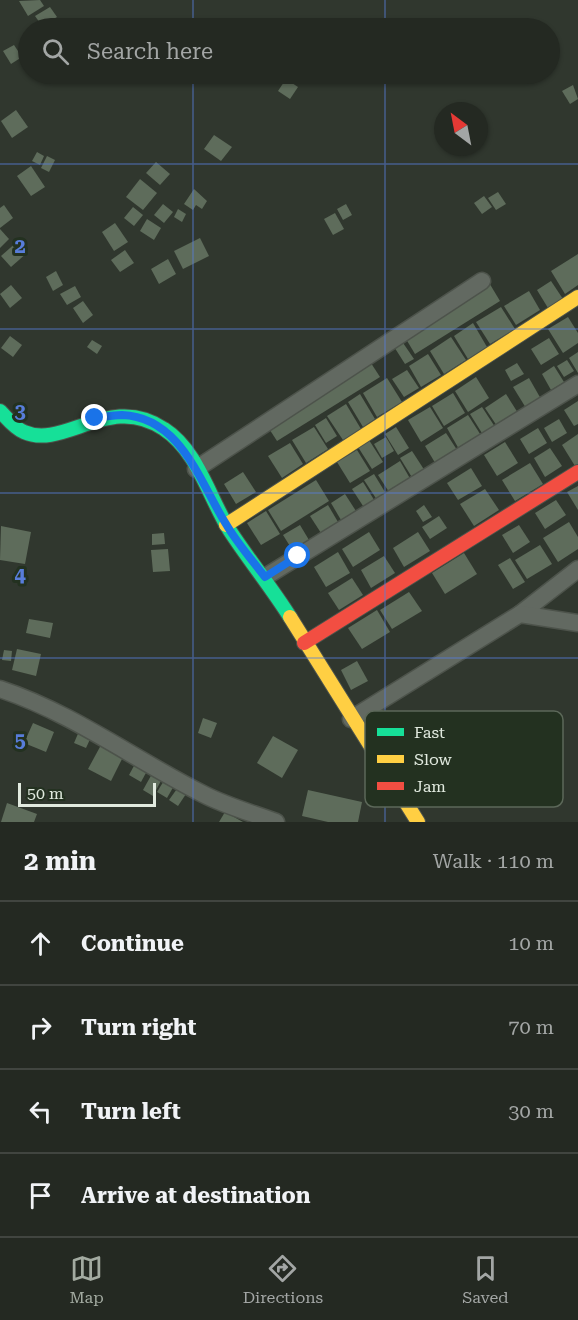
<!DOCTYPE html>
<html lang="en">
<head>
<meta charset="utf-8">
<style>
	body { margin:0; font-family:"Roboto Serif",serif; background:#30352f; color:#f1f3f6 }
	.compass { position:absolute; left:434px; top:102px; width:54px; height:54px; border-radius:50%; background:#242922; box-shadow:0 2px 4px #0004; rotate:328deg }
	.scale { position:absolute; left:18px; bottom:15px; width:138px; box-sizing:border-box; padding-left:6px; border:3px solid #e1eadf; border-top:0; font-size:16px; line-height:21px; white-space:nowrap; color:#e1eadf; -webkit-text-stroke:4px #233120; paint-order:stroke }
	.stop { position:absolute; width:18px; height:18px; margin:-14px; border:4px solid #1a73e8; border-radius:50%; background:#fff }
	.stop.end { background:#1a73e8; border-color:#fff; box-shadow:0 2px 6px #0008 }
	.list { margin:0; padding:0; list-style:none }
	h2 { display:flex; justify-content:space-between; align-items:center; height:78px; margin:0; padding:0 24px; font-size:26px }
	h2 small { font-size:20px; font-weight:400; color:#a3a6a5 }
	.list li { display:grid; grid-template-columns:39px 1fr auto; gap:18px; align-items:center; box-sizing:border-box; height:84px; padding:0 24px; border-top:2px solid #414540 }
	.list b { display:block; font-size:22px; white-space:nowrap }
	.list em { font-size:20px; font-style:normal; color:#a3a6a5 }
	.icon { flex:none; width:33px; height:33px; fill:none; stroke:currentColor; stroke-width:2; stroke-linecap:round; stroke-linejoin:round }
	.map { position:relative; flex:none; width:578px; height:822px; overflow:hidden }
	.search { position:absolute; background:#242922; box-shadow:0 2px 4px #0004; left:18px; right:18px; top:18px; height:66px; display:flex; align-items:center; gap:15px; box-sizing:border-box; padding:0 21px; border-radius:33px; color:#a3a6a5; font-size:22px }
	.sheet { height:414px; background:#242922 }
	nav { display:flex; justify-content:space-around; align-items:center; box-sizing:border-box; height:84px; border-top:2px solid #414540; background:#242922; font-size:16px; color:#a3a6a5 }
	nav a { display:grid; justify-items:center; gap:3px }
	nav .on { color:#a3aba1 }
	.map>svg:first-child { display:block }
</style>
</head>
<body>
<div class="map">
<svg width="578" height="822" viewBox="0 0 578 822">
	<rect width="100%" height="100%" fill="#30372e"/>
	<g fill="#5e6c5b">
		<polygon points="40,0 44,6 28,16 19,1"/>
		<polygon points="50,7 57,17 42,26 35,16"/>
		<polygon points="483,20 486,28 463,28 462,26"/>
		<polygon points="14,45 22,57 11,64 3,51"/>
		<polygon points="286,79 298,87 290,99 278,91"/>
		<polygon points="573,85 578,99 570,104 562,91"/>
		<polygon points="16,110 28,127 12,138 1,121"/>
		<polygon points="214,135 232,147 221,161 204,149"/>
		<polygon points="37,152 44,156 40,165 32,161"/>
		<polygon points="47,156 55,160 49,172 41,168"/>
		<polygon points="156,162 170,174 160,185 146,173"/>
		<polygon points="31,166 45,187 31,196 17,176"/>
		<polygon points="140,179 157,193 143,210 126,197"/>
		<polygon points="194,189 207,201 202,209 196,205 193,210 184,204"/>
		<polygon points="498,192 506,204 496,210 488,198"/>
		<polygon points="484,196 492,207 482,214 474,203"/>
		<polygon points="163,204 173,212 164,223 154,215"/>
		<polygon points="346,204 352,215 343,220 337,209"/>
		<polygon points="4,205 13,218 0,228 0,208"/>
		<polygon points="133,207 143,215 134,226 124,218"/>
		<polygon points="178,209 186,214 182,222 174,217"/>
		<polygon points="335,213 344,229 333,235 324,219"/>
		<polygon points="147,219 161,228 154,240 140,231"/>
		<polygon points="115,223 128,242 114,251 102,232"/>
		<polygon points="0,229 9,239 0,248"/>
		<polygon points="200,238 209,256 183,269 174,251"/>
		<polygon points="18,241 28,252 11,267 1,256"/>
		<polygon points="125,250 134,263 120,272 111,260"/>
		<polygon points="578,254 578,285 565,294 551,271"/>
		<polygon points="168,259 176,274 159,284 151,269"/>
		<polygon points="56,271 63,285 53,291 46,277"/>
		<polygon points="488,281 500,301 415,354 403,334"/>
		<polygon points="551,281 563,299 548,308 537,290"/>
		<polygon points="11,285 22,298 10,308 0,294"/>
		<polygon points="75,286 81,297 67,305 60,294"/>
		<polygon points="529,291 540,310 516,325 504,306"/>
		<polygon points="83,301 93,315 83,323 73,308"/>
		<polygon points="501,307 515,329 490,344 476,322"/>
		<polygon points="568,317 578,333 578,343 563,353 548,329"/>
		<polygon points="473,323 487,347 468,359 454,336"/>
		<polygon points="10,336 22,345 13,357 1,348"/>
		<polygon points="399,337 414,359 405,364 391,342"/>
		<polygon points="451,337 466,360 444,374 430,351"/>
		<polygon points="549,338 559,354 541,365 531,349"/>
		<polygon points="92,340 102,346 97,354 87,347"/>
		<polygon points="578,352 578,373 569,358"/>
		<polygon points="428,354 441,375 421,387 409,366"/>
		<polygon points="369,360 380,377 277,441 266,424"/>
		<polygon points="567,360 574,371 564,377 557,366"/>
		<polygon points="517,363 524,374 511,381 505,370"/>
		<polygon points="554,366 564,382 551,390 542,374"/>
		<polygon points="407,370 419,388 404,397 392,379"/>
		<polygon points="476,377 489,398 468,412 455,391"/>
		<polygon points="387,378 402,402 377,417 363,393"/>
		<polygon points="529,378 541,399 526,408 513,387"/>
		<polygon points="453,393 465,413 444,426 432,406"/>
		<polygon points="360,394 375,419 363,427 348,402"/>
		<polygon points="506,394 518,413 497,426 485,408"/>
		<polygon points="578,401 578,424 574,426 564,410"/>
		<polygon points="346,404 361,429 343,440 327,416"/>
		<polygon points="430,407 443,428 421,442 408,420"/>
		<polygon points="482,407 497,430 485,438 470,414"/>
		<polygon points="468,415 482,437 460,451 447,428"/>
		<polygon points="326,418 337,436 326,443 315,425"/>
		<polygon points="559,419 567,433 552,442 544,428"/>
		<polygon points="314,427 328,449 306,463 292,440"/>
		<polygon points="396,427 409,448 398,455 385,434"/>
		<polygon points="538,428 547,443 529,454 520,439"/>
		<polygon points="446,433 459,453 437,466 425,446"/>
		<polygon points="578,434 578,464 575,466 562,445"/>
		<polygon points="386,437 394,451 382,458 374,444"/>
		<polygon points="369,440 383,462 372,469 358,447"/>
		<polygon points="505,442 518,463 497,476 484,455"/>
		<polygon points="290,443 303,464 282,478 268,456"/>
		<polygon points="550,448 562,466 545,477 534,458"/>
		<polygon points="357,450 370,471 350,483 337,462"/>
		<polygon points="412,451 425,471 413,479 400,458"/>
		<polygon points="400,461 412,482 391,495 378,475"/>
		<polygon points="530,463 543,484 515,501 502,480"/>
		<polygon points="471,468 482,486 458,500 447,483"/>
		<polygon points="243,472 256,492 236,504 224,484"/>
		<polygon points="374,474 388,497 379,503 364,480"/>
		<polygon points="316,480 329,501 281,531 268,510"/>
		<polygon points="363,482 376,503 365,509 352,489"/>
		<polygon points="578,486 578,510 567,492"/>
		<polygon points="485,489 499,510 474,526 460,504"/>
		<polygon points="345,494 356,511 341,520 331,503"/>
		<polygon points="556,500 566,515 545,529 535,513"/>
		<polygon points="328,505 338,522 321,533 310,516"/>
		<polygon points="424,505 432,517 423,522 416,511"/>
		<polygon points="266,511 280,534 261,545 247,523"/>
		<polygon points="439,516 447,528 430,539 422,527"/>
		<polygon points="569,522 578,537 578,549 558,562 543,538"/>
		<polygon points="300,525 309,540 293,551 283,535"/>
		<polygon points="519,525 530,542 513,553 502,535"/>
		<polygon points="1,526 31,532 25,564 0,560"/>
		<polygon points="369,532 380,550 353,567 342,549"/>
		<polygon points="418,532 430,551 404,567 393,548"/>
		<polygon points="164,533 165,544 152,545 152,534"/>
		<polygon points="540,545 552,564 527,579 515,560"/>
		<polygon points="168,549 170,571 153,572 151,550"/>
		<polygon points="338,552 350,573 326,587 314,567"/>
		<polygon points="464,553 477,574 445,594 432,573"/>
		<polygon points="384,556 395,573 371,588 361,570"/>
		<polygon points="510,558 525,582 513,589 498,565"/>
		<polygon points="352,578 363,595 339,610 328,593"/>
		<polygon points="409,592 422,611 392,629 380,610"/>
		<polygon points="377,610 390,632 362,649 348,628"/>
		<polygon points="29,619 53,623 50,638 26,633"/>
		<polygon points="17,649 41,654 36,676 12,670"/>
		<polygon points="4,650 12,651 11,661 2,660"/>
		<polygon points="357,661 368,681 351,690 341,670"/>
		<polygon points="203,718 217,723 211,738 198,733"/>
		<polygon points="33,723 54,732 46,752 24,743"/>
		<polygon points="80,729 92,735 86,748 74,743"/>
		<polygon points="273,736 298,750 282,778 257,763"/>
		<polygon points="101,745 123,757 111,781 88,769"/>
		<polygon points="135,764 147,771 141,782 129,775"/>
		<polygon points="153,772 163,777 153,796 143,790"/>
		<polygon points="165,779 175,784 167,798 157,792"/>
		<polygon points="179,786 188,791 178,806 169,800"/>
		<polygon points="308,790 362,802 358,822 328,822 302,816"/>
		<polygon points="7,803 37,814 34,822 1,822"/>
		<polygon points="225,812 243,822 219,822"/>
	</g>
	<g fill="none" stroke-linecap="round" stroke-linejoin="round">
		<g stroke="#4d534b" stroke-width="19">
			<g id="street">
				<polyline points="196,469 482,281"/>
				<polyline points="265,577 578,384"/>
				<polyline points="520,614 578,569"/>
				<path d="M0 689C73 713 135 760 203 794 226 806 252 813 276 822"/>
				<polyline points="351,719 520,614 578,623"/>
			</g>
		</g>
		<g stroke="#4d534b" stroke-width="16">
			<path id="fast" d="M0 411C7 418 14 428 24 432 64 450 110 392 164 429 198 451 209 498 230 531 249 560 271 587 290 617"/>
		</g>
		<g stroke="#4d534b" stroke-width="16">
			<g id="slow">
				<polyline points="226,525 578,297"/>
				<polyline points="290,617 418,822"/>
			</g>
		</g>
		<g stroke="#4d534b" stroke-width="16">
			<polyline id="jam" points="304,643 578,472"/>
		</g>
		<use href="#street" stroke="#626961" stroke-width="16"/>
		<use href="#fast" stroke="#16e098" stroke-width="14"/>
		<use href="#slow" stroke="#ffcf43" stroke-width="14"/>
		<use href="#jam" stroke="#f24e42" stroke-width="14"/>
	</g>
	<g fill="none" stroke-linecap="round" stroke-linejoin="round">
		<path stroke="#1a73e8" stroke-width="8" d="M95 418C104 417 113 415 122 415 181 417 200 483 226 524 237 543 252 560 265 577L298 556"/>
	</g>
	<path fill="none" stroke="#587dda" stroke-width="1.5" stroke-opacity="0.55" d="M193 0V28M385 0V28M193 74V822M385 74V822M0 164H578M0 329H578M0 493H578M0 658H578"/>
	<rect x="365" y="711" width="198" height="96" rx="9" fill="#233120" stroke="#5c6859" stroke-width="1.5"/>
	<rect x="377" y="728" width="27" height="8" fill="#16e098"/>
	<rect x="377" y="755" width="27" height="8" fill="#ffcf43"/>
	<rect x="377" y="782" width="27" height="8" fill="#f24e42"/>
	<g font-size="16" fill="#e1eadf">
		<text x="414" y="738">Fast</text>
		<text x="414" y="765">Slow</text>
		<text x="414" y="792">Jam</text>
	</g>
	<g font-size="20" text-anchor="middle" font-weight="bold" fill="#587dda" stroke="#233120" stroke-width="6" stroke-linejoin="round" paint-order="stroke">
		<text x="20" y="253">2</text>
		<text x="20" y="418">3</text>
		<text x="20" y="582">4</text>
		<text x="20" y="747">5</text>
	</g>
</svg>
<svg class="compass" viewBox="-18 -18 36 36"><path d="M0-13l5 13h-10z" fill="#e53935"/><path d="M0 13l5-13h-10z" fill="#a3a6a5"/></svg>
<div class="scale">50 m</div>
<div class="stop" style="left:298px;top:556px"></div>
<div class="stop end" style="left:95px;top:418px"></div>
<div class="search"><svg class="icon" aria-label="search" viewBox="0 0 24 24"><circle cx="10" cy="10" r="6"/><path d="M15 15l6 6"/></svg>Search here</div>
</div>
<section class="sheet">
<h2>2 min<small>Walk · 110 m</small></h2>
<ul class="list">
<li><svg class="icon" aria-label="ahead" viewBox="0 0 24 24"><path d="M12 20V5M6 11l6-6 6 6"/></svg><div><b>Continue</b></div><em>10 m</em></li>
<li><svg class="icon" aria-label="right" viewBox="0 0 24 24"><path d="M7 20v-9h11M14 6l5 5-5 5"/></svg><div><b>Turn right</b></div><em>70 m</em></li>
<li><svg class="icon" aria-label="left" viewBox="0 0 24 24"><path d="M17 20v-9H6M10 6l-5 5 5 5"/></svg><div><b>Turn left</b></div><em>30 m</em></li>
<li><svg class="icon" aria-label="arrive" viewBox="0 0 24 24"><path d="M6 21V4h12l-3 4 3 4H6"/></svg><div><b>Arrive at destination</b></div></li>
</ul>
</section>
<nav>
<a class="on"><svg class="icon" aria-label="map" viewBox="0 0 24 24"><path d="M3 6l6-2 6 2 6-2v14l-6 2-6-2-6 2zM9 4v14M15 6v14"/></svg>Map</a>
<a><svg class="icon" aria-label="directions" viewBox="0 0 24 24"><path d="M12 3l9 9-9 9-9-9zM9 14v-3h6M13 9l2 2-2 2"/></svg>Directions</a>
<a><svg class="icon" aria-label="saved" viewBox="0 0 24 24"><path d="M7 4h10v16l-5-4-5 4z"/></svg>Saved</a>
</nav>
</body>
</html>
